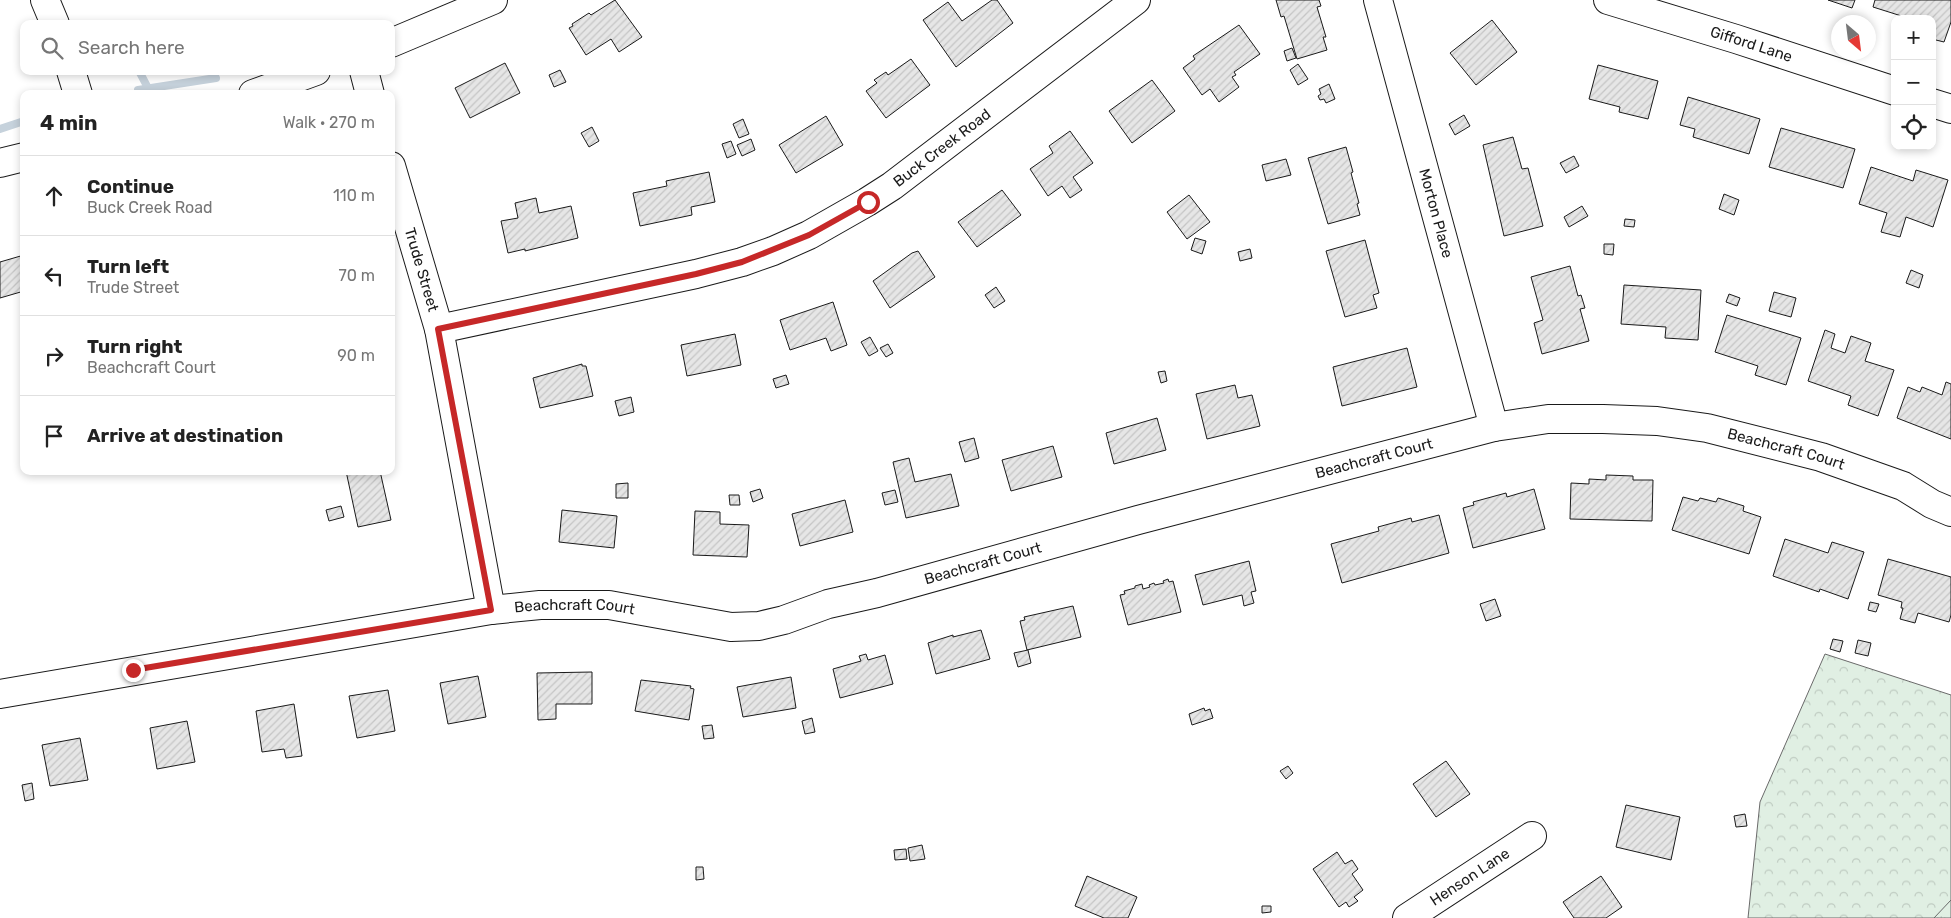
<!DOCTYPE html>
<html lang="en">
<head>
<meta charset="utf-8">
<style>
	body { margin:0; font-family:Rubik,sans-serif; background:#f6f6f6; color:#222 }
	.controls { position:absolute; right:15px; top:15px; display:grid; overflow:hidden; border-radius:10px; box-shadow:0 2px 8px #0003 }
	.controls button { width:45px; height:45px; display:grid; place-items:center; padding:0; border:0; border-bottom:1px solid #e0e0e0; background:#fff; color:#222; font:25px sans-serif }
	.compass { position:absolute; left:1831px; top:15px; width:45px; height:45px; border-radius:50%; background:#fff; box-shadow:0 2px 8px #0003; rotate:152deg }
	.stop { position:absolute; width:15px; height:15px; margin:-11px; border:4px solid #c62828; border-radius:50%; background:#fff }
	.stop.end { background:#c62828; border-color:#fff; box-shadow:0 1px 5px #0008 }
	.list { margin:0; padding:0; list-style:none }
	h2 { display:flex; justify-content:space-between; align-items:center; height:65px; margin:0; padding:0 20px; font-size:21px }
	h2 small { font-size:16px; font-weight:400; color:#767676 }
	.list li { display:grid; grid-template-columns:32px 1fr auto; gap:15px; align-items:center; box-sizing:border-box; height:80px; padding:0 20px; border-top:1px solid #e0e0e0 }
	.list b { display:block; font-size:19px; white-space:nowrap }
	.list p { margin:0; font-size:16px; white-space:nowrap; color:#767676 }
	.list em { font-size:16px; font-style:normal; color:#767676 }
	.icon { flex:none; width:28px; height:28px; fill:none; stroke:currentColor; stroke-width:2; stroke-linecap:round; stroke-linejoin:round }
	.map { position:relative; flex:none; width:1951px; height:918px; overflow:hidden }
	.search { position:absolute; background:#fff; box-shadow:0 2px 8px #0003; left:20px; top:20px; width:375px; height:55px; display:flex; align-items:center; gap:12px; box-sizing:border-box; padding:0 18px; border-radius:10px; color:#767676; font-size:19px }
	.panel { position:absolute; background:#fff; box-shadow:0 2px 8px #0003; left:20px; top:90px; width:375px; height:385px; border-radius:10px }
	.map>svg:first-child { display:block }
</style>
</head>
<body>
<div class="map">
<svg width="1951" height="918" viewBox="0 0 1951 918">
	<defs>
		<pattern id="forest-crowns" width="20" height="18" patternUnits="userSpaceOnUse" patternTransform="scale(1.25)"><rect width="20" height="18" fill="#e0efe3"/><path d="M2 6a3 3 0 1 1 6 0M12 15a3 3 0 1 1 6 0" fill="none" stroke="#c0ccc2"/></pattern>
		<pattern id="park-tufts" width="24" height="20" patternUnits="userSpaceOnUse" patternTransform="scale(1.25)"><rect width="24" height="20" fill="#e0efe3"/><path d="M3 7l-1-3M5 7V3M7 7l1-3M15 17l-1-3M17 17v-4M19 17l1-3" fill="none" stroke="#c0ccc2"/></pattern>
		<pattern id="building-hatch" width="6" height="6" patternUnits="userSpaceOnUse" patternTransform="scale(1.25)"><rect width="6" height="6" fill="#e6e6e6"/><path d="M-1 1l2-2M0 6l6-6M5 7l2-2" fill="none" stroke="#c5c5c5"/></pattern>
	</defs>
	<rect width="100%" height="100%" fill="#fff"/>
	<polygon fill="url(#forest-crowns)" stroke="#6a6a6a" points="1825,654 1951,695 1951,918 1748,918 1760,802"/>
	<polygon fill="url(#park-tufts)" stroke="#6a6a6a" points="1951,900 1951,918 1934,918"/>
	<g fill="none" stroke-linecap="round" stroke-linejoin="round">
		<g stroke="#c6d2dc" stroke-width="8">
			<polyline points="139,71 148,88"/>
			<polyline points="138,90 216,78"/>
			<polyline points="0,129 24,121"/>
		</g>
	</g>
	<g fill="url(#building-hatch)" stroke="#1a1a1a">
		<polygon points="615,0 642,37 619,52 611,39 586,55 569,28 573,26 572,24 589,13 591,15"/>
		<polygon points="992,0 997,0 1013,23 956,67 923,20 948,2 962,21"/>
		<polygon points="1276,0 1319,0 1321,6 1317,7 1326,37 1323,37 1327,50 1297,59 1284,16 1281,17"/>
		<polygon points="1828,0 1855,0 1852,8"/>
		<polygon points="1875,0 1951,0 1951,22 1944,42 1932,39 1932,19 1911,19 1873,7"/>
		<polygon points="1492,20 1517,52 1476,85 1450,53"/>
		<polygon points="1239,25 1260,54 1234,72 1236,75 1232,77 1239,87 1219,102 1210,89 1202,95 1183,68 1195,59 1193,56"/>
		<polygon points="1292,48 1296,58 1287,61 1284,51"/>
		<polygon points="911,59 930,85 886,118 866,91 877,83 874,80 886,72 888,75"/>
		<polygon points="505,63 520,93 470,118 455,88"/>
		<polygon points="1298,64 1308,79 1298,85 1290,70"/>
		<polygon points="1598,65 1658,81 1648,119 1619,112 1620,107 1589,99"/>
		<polygon points="560,70 566,82 554,87 549,75"/>
		<polygon points="1152,80 1175,111 1132,143 1109,111"/>
		<polygon points="1329,84 1335,99 1326,103 1324,99 1320,100 1318,96 1321,94 1319,89"/>
		<polygon points="1688,97 1760,119 1749,154 1693,137 1695,129 1680,125"/>
		<polygon points="1464,115 1470,126 1455,135 1449,124"/>
		<polygon points="826,116 843,145 796,173 779,145"/>
		<polygon points="743,119 749,134 739,138 733,124"/>
		<polygon points="592,127 599,141 589,147 581,133"/>
		<polygon points="1781,128 1855,149 1843,188 1769,167"/>
		<polygon points="1070,131 1093,163 1073,177 1082,190 1070,198 1062,186 1048,196 1030,169 1053,153 1049,146"/>
		<polygon points="1513,137 1522,169 1528,168 1543,226 1504,236 1483,145"/>
		<polygon points="751,139 755,150 742,156 737,145"/>
		<polygon points="731,141 736,154 727,158 722,144"/>
		<polygon points="1346,147 1353,172 1351,173 1359,203 1357,204 1360,215 1328,224 1308,158"/>
		<polygon points="1574,156 1579,166 1566,173 1560,163"/>
		<polygon points="1286,159 1291,175 1266,181 1262,165"/>
		<polygon points="1871,167 1913,181 1916,170 1948,180 1933,227 1906,217 1900,237 1881,232 1887,213 1859,204"/>
		<polygon points="709,172 715,202 691,207 692,215 640,226 633,193 667,186 666,181"/>
		<polygon points="1002,190 1021,215 977,247 958,222"/>
		<polygon points="1724,194 1739,200 1734,215 1719,209"/>
		<polygon points="1189,195 1210,222 1187,239 1167,212"/>
		<polygon points="536,198 539,213 571,206 578,238 525,251 525,249 508,253 501,221 518,218 515,203"/>
		<polygon points="1582,206 1588,216 1569,227 1564,217"/>
		<polygon points="1625,219 1635,220 1634,227 1624,226"/>
		<polygon points="1195,238 1206,241 1202,254 1191,250"/>
		<polygon points="1365,240 1379,293 1373,295 1377,308 1345,317 1326,251"/>
		<polygon points="1604,244 1614,244 1613,255 1604,254"/>
		<polygon points="1250,249 1252,258 1240,261 1238,252"/>
		<polygon points="918,251 935,277 890,308 873,281 912,253"/>
		<polygon points="24,255 24,291 0,298 0,262"/>
		<polygon points="1570,266 1578,296 1581,295 1585,308 1580,309 1589,341 1542,354 1534,323 1543,320 1531,277"/>
		<polygon points="1911,270 1923,275 1919,288 1906,283"/>
		<polygon points="1624,285 1701,290 1698,340 1665,338 1666,327 1621,324"/>
		<polygon points="996,287 1005,301 994,308 985,295"/>
		<polygon points="1774,292 1796,298 1791,317 1769,311"/>
		<polygon points="1729,294 1740,298 1737,306 1726,302"/>
		<polygon points="833,302 847,345 831,351 826,338 790,350 780,320"/>
		<polygon points="1727,315 1801,338 1786,385 1755,375 1758,366 1715,352"/>
		<polygon points="1825,330 1835,334 1831,348 1845,353 1851,336 1871,343 1865,361 1894,370 1878,416 1848,405 1851,396 1808,381"/>
		<polygon points="735,334 741,365 687,376 681,345"/>
		<polygon points="870,337 878,351 869,356 861,342"/>
		<polygon points="888,344 893,353 886,357 880,348"/>
		<polygon points="1407,348 1417,387 1342,406 1333,367"/>
		<polygon points="582,364 582,366 586,366 593,396 540,408 533,378"/>
		<polygon points="1165,371 1167,381 1161,383 1158,372"/>
		<polygon points="786,375 789,384 776,388 773,379"/>
		<polygon points="1946,382 1951,384 1951,439 1897,418 1908,387 1920,392 1922,387 1942,395"/>
		<polygon points="1235,385 1238,398 1252,395 1260,426 1207,439 1196,394"/>
		<polygon points="631,397 634,412 619,416 615,401"/>
		<polygon points="1157,418 1166,450 1114,464 1106,433"/>
		<polygon points="974,438 979,458 965,462 959,442"/>
		<polygon points="1053,446 1062,477 1011,491 1002,460"/>
		<polygon points="909,458 915,482 951,474 959,506 906,518 893,462"/>
		<polygon points="346,471 380,471 391,520 358,527"/>
		<polygon points="1606,475 1633,476 1633,480 1653,480 1652,521 1570,519 1571,483 1589,484 1589,479 1606,480"/>
		<polygon points="628,483 628,498 616,498 616,484"/>
		<polygon points="760,489 763,498 753,502 750,492"/>
		<polygon points="1534,489 1545,529 1473,548 1463,508 1474,505 1473,502 1506,493 1507,497"/>
		<polygon points="895,490 898,502 885,505 882,493"/>
		<polygon points="729,495 739,495 740,505 730,505"/>
		<polygon points="1683,497 1698,501 1700,498 1716,502 1718,498 1744,506 1743,511 1761,517 1749,554 1672,530"/>
		<polygon points="845,500 853,532 800,546 792,514"/>
		<polygon points="341,506 344,517 329,521 326,510"/>
		<polygon points="562,510 617,516 614,548 559,542"/>
		<polygon points="695,511 720,512 720,524 749,525 747,557 693,555"/>
		<polygon points="1439,515 1449,553 1342,583 1331,544 1379,531 1378,527 1411,518 1412,522"/>
		<polygon points="1785,539 1828,553 1832,542 1864,552 1848,599 1820,589 1819,592 1773,576"/>
		<polygon points="1888,559 1951,577 1951,615 1949,622 1918,613 1915,623 1900,619 1903,608 1901,608 1902,602 1878,595"/>
		<polygon points="1249,561 1256,591 1251,592 1254,603 1244,606 1242,595 1203,605 1195,575"/>
		<polygon points="1168,579 1169,582 1173,581 1181,612 1128,625 1120,595 1125,594 1124,591 1135,588 1135,586 1142,584 1143,589 1150,587 1149,585 1154,583 1155,585 1164,583 1163,581"/>
		<polygon points="1495,599 1501,616 1486,621 1480,604"/>
		<polygon points="1870,602 1879,604 1876,612 1868,610"/>
		<polygon points="1073,606 1081,637 1027,650 1020,621 1025,620 1024,617"/>
		<polygon points="981,630 990,659 936,674 928,643 953,635 953,637"/>
		<polygon points="1833,639 1843,641 1840,652 1830,649"/>
		<polygon points="1858,640 1871,643 1868,656 1855,653"/>
		<polygon points="1028,650 1031,663 1018,667 1014,653"/>
		<polygon points="866,654 868,660 885,655 893,684 840,698 833,669 861,661 859,656"/>
		<polygon points="592,672 592,704 556,704 556,719 538,720 537,673"/>
		<polygon points="478,676 486,717 448,724 440,683"/>
		<polygon points="791,677 796,708 743,717 737,687"/>
		<polygon points="641,680 691,686 690,688 694,689 689,720 635,711"/>
		<polygon points="388,690 395,731 357,738 349,696"/>
		<polygon points="294,704 302,756 286,758 284,749 262,752 256,711"/>
		<polygon points="1204,708 1205,711 1210,709 1213,718 1192,725 1189,714"/>
		<polygon points="812,718 815,732 805,734 802,721"/>
		<polygon points="187,721 195,762 157,769 150,728"/>
		<polygon points="712,725 714,738 704,739 702,726"/>
		<polygon points="80,738 88,780 50,786 42,745"/>
		<polygon points="1446,761 1470,794 1436,817 1413,784"/>
		<polygon points="1288,766 1293,773 1286,779 1280,771"/>
		<polygon points="32,783 34,799 25,801 22,785"/>
		<polygon points="1626,805 1680,817 1671,860 1616,847"/>
		<polygon points="1745,814 1747,826 1736,827 1734,816"/>
		<polygon points="922,845 925,859 910,861 908,848"/>
		<polygon points="906,849 907,859 895,860 894,850"/>
		<polygon points="1337,852 1345,864 1352,860 1358,869 1352,874 1363,890 1354,897 1358,901 1349,907 1346,902 1339,907 1313,869"/>
		<polygon points="696,867 703,867 704,879 696,880"/>
		<polygon points="1087,876 1137,897 1128,918 1104,918 1075,906"/>
		<polygon points="1601,876 1622,907 1606,918 1574,918 1563,902"/>
		<polygon points="1262,906 1271,906 1271,912 1262,913"/>
	</g>
	<g fill="none" stroke-linecap="round" stroke-linejoin="round">
		<g stroke="#1a1a1a" stroke-width="30">
			<g id="minor">
				<polyline points="45,0 55,24"/>
				<path id="s1" d="M1378 0 1494 427"/>
				<path id="s2" d="M1608 0 1736 39 1895 91"/>
				<polyline points="71,71 78,94"/>
				<polyline points="364,71 370,94"/>
				<polyline points="1932,103 1951,109"/>
				<path id="s3" d="M391 166 439 329 491 610"/>
				<path id="s4" d="M439 329 696 274 742 262 773 251 809 235 867 202 892 186 1136 0"/>
				<path id="s5" d="M0 694 491 610 540 605H609L731 627 759 626 784 620 828 604 877 593 1138 520 1494 427 1548 419H1603L1657 421 1707 428 1821 457 1903 486 1932 504 1951 512"/>
				<path id="s6" d="M1407 918 1532 836"/>
			</g>
		</g>
		<g stroke="#1a1a1a" stroke-width="30">
			<g id="major">
				<polyline points="391,43 493,0"/>
				<polyline points="253,94 316,71"/>
				<polyline points="0,163 24,157"/>
			</g>
		</g>
		<use href="#minor" stroke="#fff" stroke-width="28"/>
		<use href="#major" stroke="#fff" stroke-width="28"/>
	</g>
	<g fill="none" stroke-linecap="round" stroke-linejoin="round">
		<polyline stroke="#c62828" stroke-width="6" points="133,670 491,610 438,329 696,274 742,262 809,235 868,202"/>
	</g>
	<g text-anchor="middle" dominant-baseline="central" stroke-width="4" stroke-linejoin="round" paint-order="stroke">
		<g font-size="15" fill="#1a1a1a" stroke="#fff">
			<text stroke="none"><textPath href="#s2" startOffset="150">Gifford Lane</textPath></text>
			<text stroke="none"><textPath href="#s4" startOffset="542">Buck Creek Road</textPath></text>
			<text stroke="none"><textPath href="#s1" startOffset="221">Morton Place</textPath></text>
			<text stroke="none"><textPath href="#s3" startOffset="108">Trude Street</textPath></text>
			<text stroke="none"><textPath href="#s5" startOffset="1826">Beachcraft Court</textPath></text>
			<text stroke="none"><textPath href="#s5" startOffset="1406">Beachcraft Court</textPath></text>
			<text stroke="none"><textPath href="#s5" startOffset="1001">Beachcraft Court</textPath></text>
			<text stroke="none"><textPath href="#s5" startOffset="582">Beachcraft Court</textPath></text>
			<text stroke="none"><textPath href="#s6" startOffset="75">Henson Lane</textPath></text>
		</g>
	</g>
</svg>
<div class="controls">
<button>+</button>
<button>−</button>
<button><svg class="icon" aria-label="locate" viewBox="0 0 24 24"><circle cx="12" cy="12" r="6"/><path d="M12 2v4M12 18v4M2 12h4M18 12h4"/></svg></button>
</div>
<svg class="compass" viewBox="-18 -18 36 36"><path d="M0-13l5 13h-10z" fill="#e53935"/><path d="M0 13l5-13h-10z" fill="#767676"/></svg>
<div class="stop" style="left:868px;top:202px"></div>
<div class="stop end" style="left:133px;top:670px"></div>
<div class="search"><svg class="icon" aria-label="search" viewBox="0 0 24 24"><circle cx="10" cy="10" r="6"/><path d="M15 15l6 6"/></svg>Search here</div>
<section class="panel">
<h2>4 min<small>Walk · 270 m</small></h2>
<ul class="list">
<li><svg class="icon" aria-label="ahead" viewBox="0 0 24 24"><path d="M12 20V5M6 11l6-6 6 6"/></svg><div><b>Continue</b><p>Buck Creek Road</p></div><em>110 m</em></li>
<li><svg class="icon" aria-label="left" viewBox="0 0 24 24"><path d="M17 20v-9H6M10 6l-5 5 5 5"/></svg><div><b>Turn left</b><p>Trude Street</p></div><em>70 m</em></li>
<li><svg class="icon" aria-label="right" viewBox="0 0 24 24"><path d="M7 20v-9h11M14 6l5 5-5 5"/></svg><div><b>Turn right</b><p>Beachcraft Court</p></div><em>90 m</em></li>
<li><svg class="icon" aria-label="arrive" viewBox="0 0 24 24"><path d="M6 21V4h12l-3 4 3 4H6"/></svg><div><b>Arrive at destination</b></div></li>
</ul>
</section>
</div>
</body>
</html>
